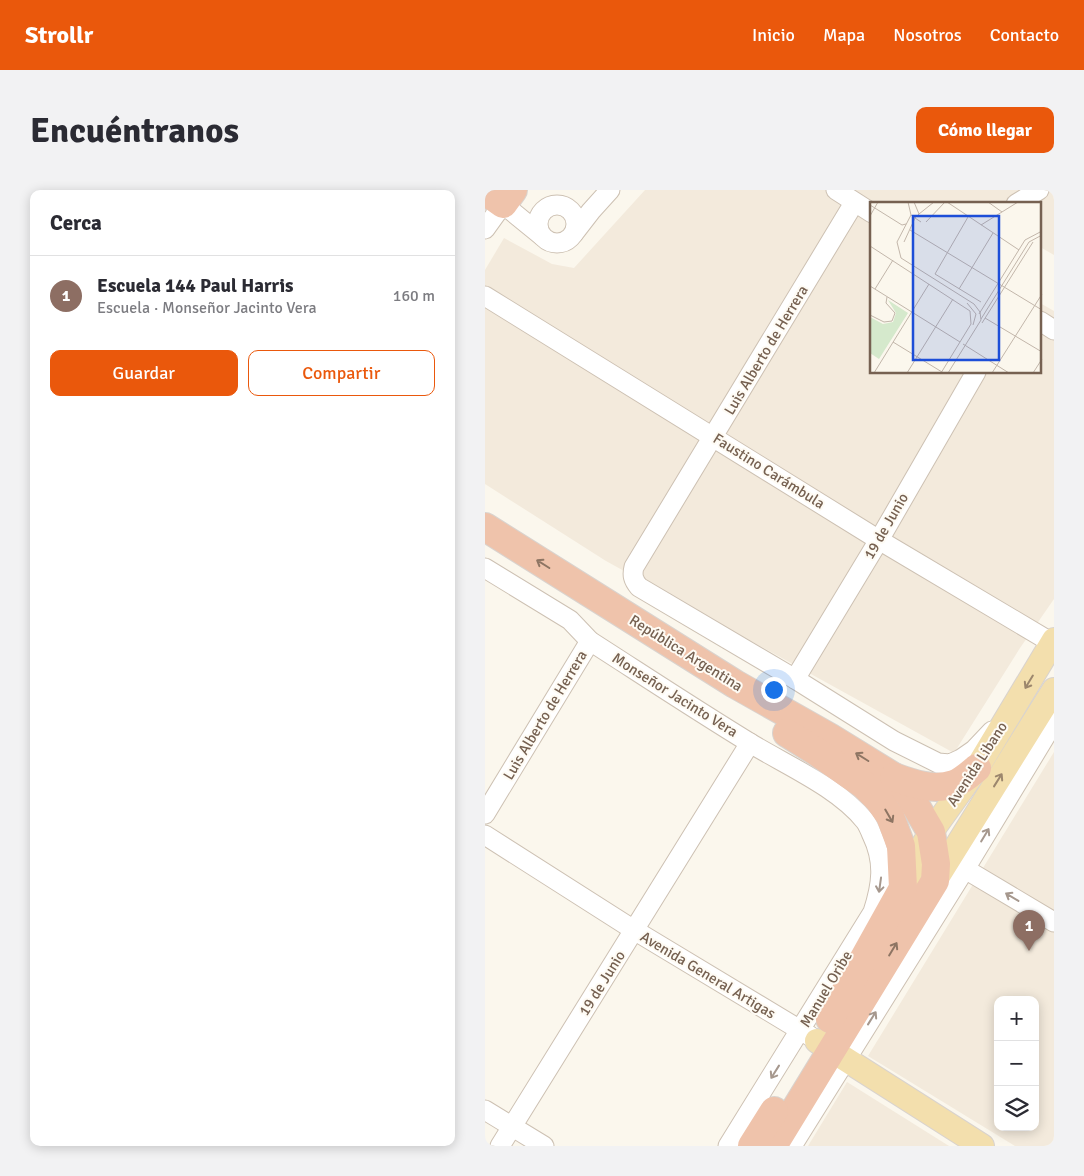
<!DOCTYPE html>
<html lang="es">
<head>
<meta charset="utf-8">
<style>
	body { margin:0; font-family:Signika,sans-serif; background:#f2f2f3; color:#2b2b33 }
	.controls { position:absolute; right:15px; bottom:15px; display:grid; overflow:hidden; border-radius:10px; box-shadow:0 2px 12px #0003 }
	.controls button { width:45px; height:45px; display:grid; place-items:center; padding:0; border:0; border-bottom:1px solid #e1e1e2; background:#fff; color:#2b2b33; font:25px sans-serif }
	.you { position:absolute; left:288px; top:499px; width:18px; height:18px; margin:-12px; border:4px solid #fff; border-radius:50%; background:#1a73e8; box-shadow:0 0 0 8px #1a73e833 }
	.badge { display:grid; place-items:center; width:32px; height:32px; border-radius:50%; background:#ea580c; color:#fff; font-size:16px; font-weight:700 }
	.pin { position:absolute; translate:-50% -41px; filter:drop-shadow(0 1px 2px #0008) }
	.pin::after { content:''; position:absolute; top:26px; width:18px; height:15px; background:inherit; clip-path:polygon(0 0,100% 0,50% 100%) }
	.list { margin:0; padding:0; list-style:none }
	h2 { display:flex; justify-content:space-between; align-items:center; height:65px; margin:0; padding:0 20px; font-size:21px }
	h2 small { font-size:16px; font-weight:400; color:#7c7c81 }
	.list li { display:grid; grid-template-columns:32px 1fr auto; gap:15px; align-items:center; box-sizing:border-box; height:80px; padding:0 20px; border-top:1px solid #e1e1e2 }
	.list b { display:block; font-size:19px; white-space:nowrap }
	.list p { margin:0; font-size:16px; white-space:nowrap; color:#7c7c81 }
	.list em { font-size:16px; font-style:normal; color:#7c7c81 }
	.actions { display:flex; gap:10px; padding:15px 20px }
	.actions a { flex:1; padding:11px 0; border:1px solid #ea580c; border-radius:10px; text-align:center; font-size:18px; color:#ea580c }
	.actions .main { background:#ea580c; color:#fff }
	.icon { flex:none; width:28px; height:28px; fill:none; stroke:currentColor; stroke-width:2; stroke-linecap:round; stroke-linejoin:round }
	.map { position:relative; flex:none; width:569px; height:956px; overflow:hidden; border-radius:10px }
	header { display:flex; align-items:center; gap:30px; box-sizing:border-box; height:70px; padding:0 25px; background:#ea580c; color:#fff }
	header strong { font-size:24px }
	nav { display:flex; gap:28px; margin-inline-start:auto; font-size:18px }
	.intro { display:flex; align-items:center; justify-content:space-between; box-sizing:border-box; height:120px; padding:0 30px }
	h1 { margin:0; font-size:35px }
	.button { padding:12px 22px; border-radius:10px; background:#ea580c; color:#fff; font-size:18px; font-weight:700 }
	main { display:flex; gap:30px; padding:0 30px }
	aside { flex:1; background:#fff; border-radius:10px; box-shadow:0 2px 12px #0003 }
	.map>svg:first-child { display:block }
</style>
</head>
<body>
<header>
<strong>Strollr</strong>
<nav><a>Inicio</a><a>Mapa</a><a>Nosotros</a><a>Contacto</a></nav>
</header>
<div class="intro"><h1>Encuéntranos</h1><a class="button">Cómo llegar</a></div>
<main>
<aside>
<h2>Cerca<small></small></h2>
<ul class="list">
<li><span class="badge" style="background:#8d6e63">1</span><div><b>Escuela 144 Paul Harris</b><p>Escuela · Monseñor Jacinto Vera</p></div><em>160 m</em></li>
</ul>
<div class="actions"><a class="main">Guardar</a><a>Compartir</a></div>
</aside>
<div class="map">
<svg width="569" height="956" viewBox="0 0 569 956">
	<rect width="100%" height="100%" fill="#fbf7ed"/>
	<g fill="#f3eadc" fill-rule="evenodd">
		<polygon points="160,0 569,0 569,65 555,57 555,14 387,14 387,182 555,182 555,113 569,121 569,409 535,458 469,563 121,371 0,294 0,80 19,48 67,74 89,78"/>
		<path d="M569 562V956H530L383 866ZM513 810H550V937H513Z"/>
		<polygon points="362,892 464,956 323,956"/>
	</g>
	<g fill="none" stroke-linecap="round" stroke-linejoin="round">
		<g stroke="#cdc1b3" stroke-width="21">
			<g id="minor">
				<polyline points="351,0 387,23"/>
				<path d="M369 13 149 377C147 385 148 390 154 397L310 489 409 551 453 573 465 574 476 569 489 560 507 541"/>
				<polyline points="531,14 554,0"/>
				<circle cx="72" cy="34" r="19"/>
				<polyline points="0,39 18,14 57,46"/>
				<polyline points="89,43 106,21 125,0"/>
				<polyline points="0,106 394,350 569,454"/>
				<polyline points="555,131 569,140"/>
				<path d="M0 378 85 430 105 451C158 485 211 520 265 553 301 575 354 598 380 631 383 635 385 640 387 645 400 672 397 694 388 722L243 956"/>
				<polyline points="310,489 394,350 491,182"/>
				<polyline points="0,624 105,451"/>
				<polyline points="0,645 149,740 325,846"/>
				<polyline points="480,679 569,732"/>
				<polyline points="0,920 59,956"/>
				<polyline points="15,956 265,553"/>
				<polyline points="307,956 480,679 569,532"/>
			</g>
		</g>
		<g stroke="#d9d3ce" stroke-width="26">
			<g id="major">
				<polyline points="450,691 569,500"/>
				<polyline points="418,698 436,659 446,642 492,578 569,450"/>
				<polyline points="332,851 497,956"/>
			</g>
		</g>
		<g stroke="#d9d3ce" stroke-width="30">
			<g id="highway">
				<polyline points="0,1 18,14 28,0"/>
				<polyline points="0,337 250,494 344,547 409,587 425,606 446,642 451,674 450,691 288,956"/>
				<polyline points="302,543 332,562 379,595 393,609 405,626 416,656 418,698 345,829"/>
				<path d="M409 587C428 594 449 601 469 594 477 591 485 584 492 578"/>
				<polyline points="267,956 289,921"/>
			</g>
		</g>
		<use href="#minor" stroke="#fff" stroke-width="19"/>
		<use href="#major" stroke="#f3dfad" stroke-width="24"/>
		<use href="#highway" stroke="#efc3ab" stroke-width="28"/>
	</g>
	<defs><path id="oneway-shaft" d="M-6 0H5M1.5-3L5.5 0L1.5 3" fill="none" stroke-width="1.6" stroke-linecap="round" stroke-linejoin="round" transform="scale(1.25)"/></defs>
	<g stroke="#8e7563">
		<use href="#oneway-shaft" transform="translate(58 374) rotate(-148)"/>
		<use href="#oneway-shaft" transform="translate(377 567) rotate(-148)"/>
		<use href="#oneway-shaft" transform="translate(404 626) rotate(60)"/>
		<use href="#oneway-shaft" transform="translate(408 759) rotate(-59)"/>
	</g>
	<g stroke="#9c876d">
		<use href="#oneway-shaft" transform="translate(544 492) rotate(121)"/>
		<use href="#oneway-shaft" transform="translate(513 590) rotate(-58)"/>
	</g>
	<g stroke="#a6988e">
		<use href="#oneway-shaft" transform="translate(500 645) rotate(-59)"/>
		<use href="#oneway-shaft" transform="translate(395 695) rotate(98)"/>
		<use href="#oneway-shaft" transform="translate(527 707) rotate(-149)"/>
		<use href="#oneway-shaft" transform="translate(387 828) rotate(-58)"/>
		<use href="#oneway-shaft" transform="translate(290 882) rotate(122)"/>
	</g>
	<g text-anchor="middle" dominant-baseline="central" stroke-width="4" stroke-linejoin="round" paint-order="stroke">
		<g font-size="15" fill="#766151" stroke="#fefbf4">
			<text transform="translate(281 160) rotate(-59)">Luis Alberto de Herrera</text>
			<text transform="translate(284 281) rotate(32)">Faustino Carámbula</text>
			<text transform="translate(401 336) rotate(-60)">19 de Junio</text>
			<text transform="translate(201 463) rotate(32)">República Argentina</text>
			<text transform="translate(190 505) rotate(32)">Monseñor Jacinto Vera</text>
			<text transform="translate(60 525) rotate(-59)">Luis Alberto de Herrera</text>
			<text transform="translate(492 574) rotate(-57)">Avenida Libano</text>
			<text transform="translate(223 785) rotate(31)">Avenida General Artigas</text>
			<text transform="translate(117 793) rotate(-58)">19 de Junio</text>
			<text transform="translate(341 799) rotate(-59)">Manuel Oribe</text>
		</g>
	</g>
	<g transform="translate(385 12)">
		<rect width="171" height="171" fill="#fbf7ed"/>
		<path d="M18 98 38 111 9 157 0 151V115L13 122 23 120 26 111Z" fill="#d5e9cc"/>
		<path fill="none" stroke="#c2b6aa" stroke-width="1" d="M38 0 41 13 27 40 31 56 104 102 110 110 111 118 78 171M77 0 149 48M118 0 132 10M0 3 32 23 36 22M49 12 64 0M41 13 45 16 49 12 44 0M0 14 8 0M98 15 65 72 111 100M56 20 75 0M111 23 148 0M40 28 172 108M34 40 45 16 51 20M0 44 100 109 101 122 71 171M0 84 90 140M5 87 23 58M89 87 123 31M97 101 106 112 103 123M109 112 155 38 172 29M0 113 14 120 22 119 25 111 16 101 17 95M115 116 172 150M111 117 159 40 172 33M112 121 163 40M23 140 72 170M93 142 139 171M4 171 59 82M37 171 83 97M122 171 172 92M163 171 172 157"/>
		<path fill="#1d4ed8" fill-opacity="0.15" stroke="#1d4ed8" stroke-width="2.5" d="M43 14H129V158H43Z"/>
		<rect width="171" height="171" fill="none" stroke="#766151" stroke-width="2.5"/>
	</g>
</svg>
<div class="controls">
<button>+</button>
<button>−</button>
<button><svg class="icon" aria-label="layers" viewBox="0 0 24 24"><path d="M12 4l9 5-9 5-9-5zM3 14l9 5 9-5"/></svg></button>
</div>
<div class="you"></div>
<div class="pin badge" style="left:544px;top:761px;background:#8d6e63">1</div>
</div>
</main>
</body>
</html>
